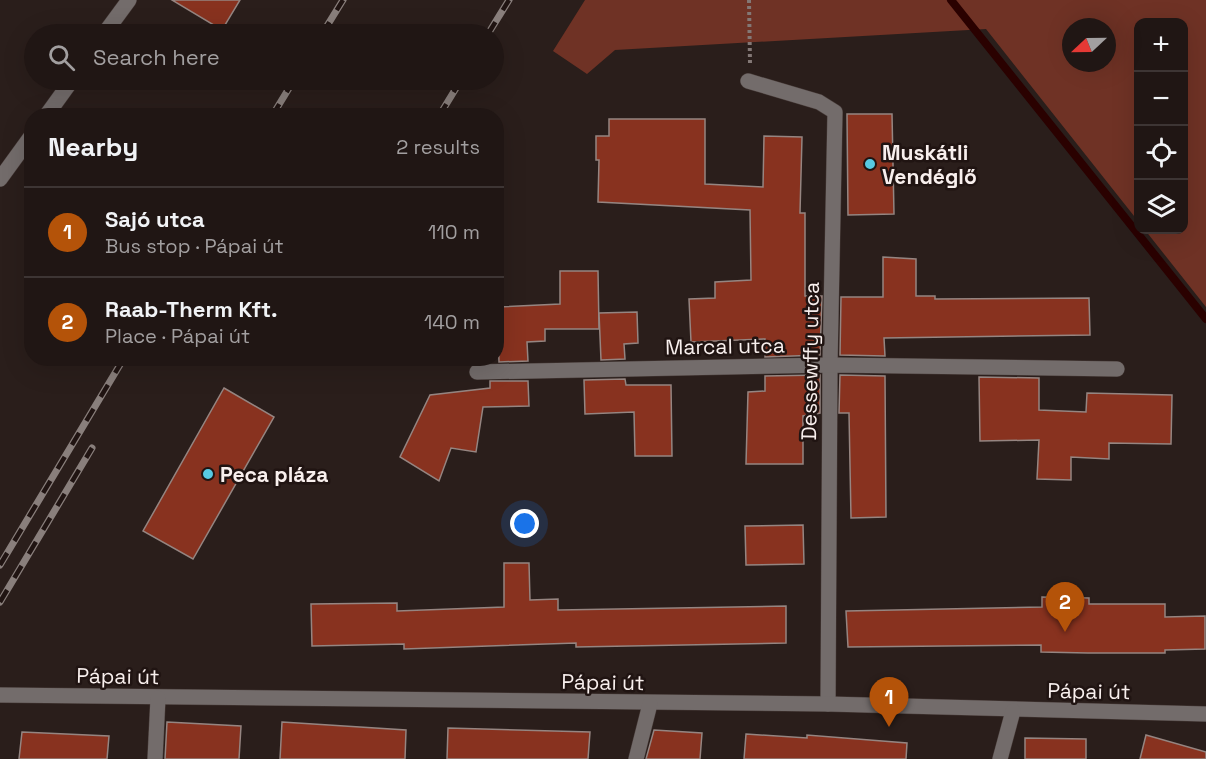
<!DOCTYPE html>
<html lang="en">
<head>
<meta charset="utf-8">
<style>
	body { margin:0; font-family:"Space Grotesk",sans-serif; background:#2d2322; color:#f1f3f6 }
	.controls { position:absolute; right:18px; top:18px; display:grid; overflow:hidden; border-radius:12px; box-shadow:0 6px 24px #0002 }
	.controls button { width:54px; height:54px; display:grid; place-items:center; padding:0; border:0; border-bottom:2px solid #3d3534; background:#201614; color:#f1f3f6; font:30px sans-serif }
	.compass { position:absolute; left:1062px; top:18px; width:54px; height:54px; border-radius:50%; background:#201614; box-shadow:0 6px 24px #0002; rotate:248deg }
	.you { position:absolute; left:525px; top:524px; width:21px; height:21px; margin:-15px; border:4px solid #fff; border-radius:50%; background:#1a73e8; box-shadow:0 0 0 9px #1a73e833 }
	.badge { display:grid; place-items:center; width:39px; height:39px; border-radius:50%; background:#b45309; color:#fff; font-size:20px; font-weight:700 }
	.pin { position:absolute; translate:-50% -50px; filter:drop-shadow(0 2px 3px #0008) }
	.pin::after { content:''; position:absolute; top:32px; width:21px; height:18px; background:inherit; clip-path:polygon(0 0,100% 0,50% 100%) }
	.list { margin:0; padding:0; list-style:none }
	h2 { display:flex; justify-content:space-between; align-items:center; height:78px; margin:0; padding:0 24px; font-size:26px }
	h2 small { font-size:20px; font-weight:400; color:#a29fa0 }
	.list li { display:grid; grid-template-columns:39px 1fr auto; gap:18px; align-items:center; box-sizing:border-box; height:90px; padding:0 24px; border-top:2px solid #3d3534 }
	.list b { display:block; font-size:22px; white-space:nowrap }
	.list p { margin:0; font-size:20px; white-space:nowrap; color:#a29fa0 }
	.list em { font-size:20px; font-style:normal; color:#a29fa0 }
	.icon { flex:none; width:33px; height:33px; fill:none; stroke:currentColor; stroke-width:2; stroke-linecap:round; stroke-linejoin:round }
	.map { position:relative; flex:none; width:1206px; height:759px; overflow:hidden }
	.search { position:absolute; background:#201614; box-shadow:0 6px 24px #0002; left:24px; top:24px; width:480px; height:66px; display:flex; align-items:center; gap:15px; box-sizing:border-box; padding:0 21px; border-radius:33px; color:#a29fa0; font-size:22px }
	.panel { position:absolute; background:#201614; box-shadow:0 6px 24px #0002; left:24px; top:108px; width:480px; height:258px; border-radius:24px }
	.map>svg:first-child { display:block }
</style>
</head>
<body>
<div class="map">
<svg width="1206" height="759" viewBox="0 0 1206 759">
	<rect width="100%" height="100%" fill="#2a1e1b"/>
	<path fill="#6f3225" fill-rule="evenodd" d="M585 0H1206V307L1145 230H1184V22H1138V221L986 29 615 50 587 74 553 51ZM1071 27H1107V63H1071Z"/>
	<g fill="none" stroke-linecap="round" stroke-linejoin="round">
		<polyline stroke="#2a0100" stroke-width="8" points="951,0 1206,319"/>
	</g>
	<g fill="#88321f" stroke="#958581" stroke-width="1.5">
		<polygon points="172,0 240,0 222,30"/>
		<polygon points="847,114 892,114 894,214 848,215"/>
		<polygon points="609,119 705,119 705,184 763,187 764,136 802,137 800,213 805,213 805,296 822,296 820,355 765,357 765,339 691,342 689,299 715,298 715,282 751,280 750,210 598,202 599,160 596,160 596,136 609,136"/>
		<polygon points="883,257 916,259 916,296 935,296 935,299 1089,298 1090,335 884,338 885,356 840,355 841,297 883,297"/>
		<polygon points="560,271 598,271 599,329 545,329 545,341 527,342 528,361 499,362 497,307 560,304"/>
		<polygon points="637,312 638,343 624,344 625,359 601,360 599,313"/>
		<polygon points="820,375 820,413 803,416 803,464 746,464 748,392 765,391 765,376"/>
		<polygon points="840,375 885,376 886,517 851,518 849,413 839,413"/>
		<polygon points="979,377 1039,378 1039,410 1086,412 1087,393 1172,395 1171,444 1109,443 1109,459 1071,457 1071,480 1037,479 1039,440 980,441"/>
		<polygon points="625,379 626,385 671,385 672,456 635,456 634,412 585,414 584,380"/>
		<polygon points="490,381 528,381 529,406 483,407 476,452 451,448 439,481 400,457 430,395 490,388"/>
		<polygon points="224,388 274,417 193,559 143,531"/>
		<polygon points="803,525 804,564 746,565 745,526"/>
		<polygon points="504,563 529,563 530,600 558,599 558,610 786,606 786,643 576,647 576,643 404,649 404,644 312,646 311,604 397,603 397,611 504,607"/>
		<polygon points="1042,597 1089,598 1089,604 1165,604 1165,617 1205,616 1205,649 1165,650 1165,653 1088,653 1041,652 1041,645 848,647 846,611 1042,607"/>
		<polygon points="167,722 241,726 239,759 165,759"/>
		<polygon points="282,722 406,730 405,759 280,759"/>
		<polygon points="448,728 590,732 588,759 447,759"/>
		<polygon points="654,730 702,733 700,759 646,759"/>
		<polygon points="22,732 109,736 107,759 19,759"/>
		<polygon points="746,734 807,738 807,735 907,743 906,759 744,759"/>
		<polygon points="1146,735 1206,752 1206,759 1140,759"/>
		<polygon points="1025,738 1086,739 1086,759 1025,759"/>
	</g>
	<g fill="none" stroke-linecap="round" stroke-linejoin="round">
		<g stroke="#473b38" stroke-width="16">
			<g id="minor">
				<polyline points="104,34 129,0"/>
				<polyline points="748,81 819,102 835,112 830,365 828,704"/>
				<polyline points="46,116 72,80"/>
				<polyline points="0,179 32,135"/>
				<polyline points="477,372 830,365 1117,369"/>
				<polyline points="0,695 828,704 1206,714"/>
				<polyline points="155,759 158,698"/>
				<polyline points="636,759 650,704"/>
				<polyline points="1000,759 1013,711"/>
			</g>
		</g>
		<polyline stroke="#837876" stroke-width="4" stroke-dasharray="3 3" stroke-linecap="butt" points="749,0 750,63"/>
		<use href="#minor" stroke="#736c6b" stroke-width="15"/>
		<g stroke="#897f7c" stroke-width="7">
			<g id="rail">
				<polyline points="322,34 343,0"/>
				<polyline points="488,34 509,0"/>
				<polyline points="272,116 294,80"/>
				<polyline points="439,116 461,80"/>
				<polyline points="0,565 124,358"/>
				<polyline points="0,602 92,448"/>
			</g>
		</g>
		<use href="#rail" stroke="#201412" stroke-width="4.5" stroke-dasharray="14" stroke-linecap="butt"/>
	</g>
	<g fill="#57c9e2" stroke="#201412" stroke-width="2">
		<circle cx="870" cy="164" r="6"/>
		<circle cx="208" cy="474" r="6"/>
	</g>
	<g text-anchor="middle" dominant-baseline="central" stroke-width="5" stroke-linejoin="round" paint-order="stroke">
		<g font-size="21" font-weight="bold" fill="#f8efed" stroke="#201412" text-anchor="start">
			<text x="882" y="152">Muskátli<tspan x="882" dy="24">Vendéglő</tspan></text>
			<text x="220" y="474">Peca pláza</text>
		</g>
		<g font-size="21" fill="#f8efed" stroke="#201412">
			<text transform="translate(725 346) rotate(-1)">Marcal utca</text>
			<text transform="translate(810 361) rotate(-89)">Dessewffy utca</text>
			<text transform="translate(118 676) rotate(1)">Pápai út</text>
			<text transform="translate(603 682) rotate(1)">Pápai út</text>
			<text transform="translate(1089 691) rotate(1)">Pápai út</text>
		</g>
	</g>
</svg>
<div class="controls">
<button>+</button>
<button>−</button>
<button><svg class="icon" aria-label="locate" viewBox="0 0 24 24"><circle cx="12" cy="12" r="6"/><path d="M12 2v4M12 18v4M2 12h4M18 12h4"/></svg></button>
<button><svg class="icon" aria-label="layers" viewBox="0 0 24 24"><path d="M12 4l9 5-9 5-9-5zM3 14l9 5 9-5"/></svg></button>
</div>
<svg class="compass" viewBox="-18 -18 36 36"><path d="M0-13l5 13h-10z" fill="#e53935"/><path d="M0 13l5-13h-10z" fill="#a29fa0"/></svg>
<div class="you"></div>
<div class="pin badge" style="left:889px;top:727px">1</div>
<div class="pin badge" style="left:1065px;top:632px">2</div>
<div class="search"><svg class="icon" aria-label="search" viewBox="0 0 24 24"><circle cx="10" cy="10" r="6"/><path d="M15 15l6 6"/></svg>Search here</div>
<section class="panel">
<h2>Nearby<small>2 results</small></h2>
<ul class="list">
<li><span class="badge">1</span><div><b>Sajó utca</b><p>Bus stop · Pápai út</p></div><em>110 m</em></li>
<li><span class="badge">2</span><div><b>Raab-Therm Kft.</b><p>Place · Pápai út</p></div><em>140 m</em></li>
</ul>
</section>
</div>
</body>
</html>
